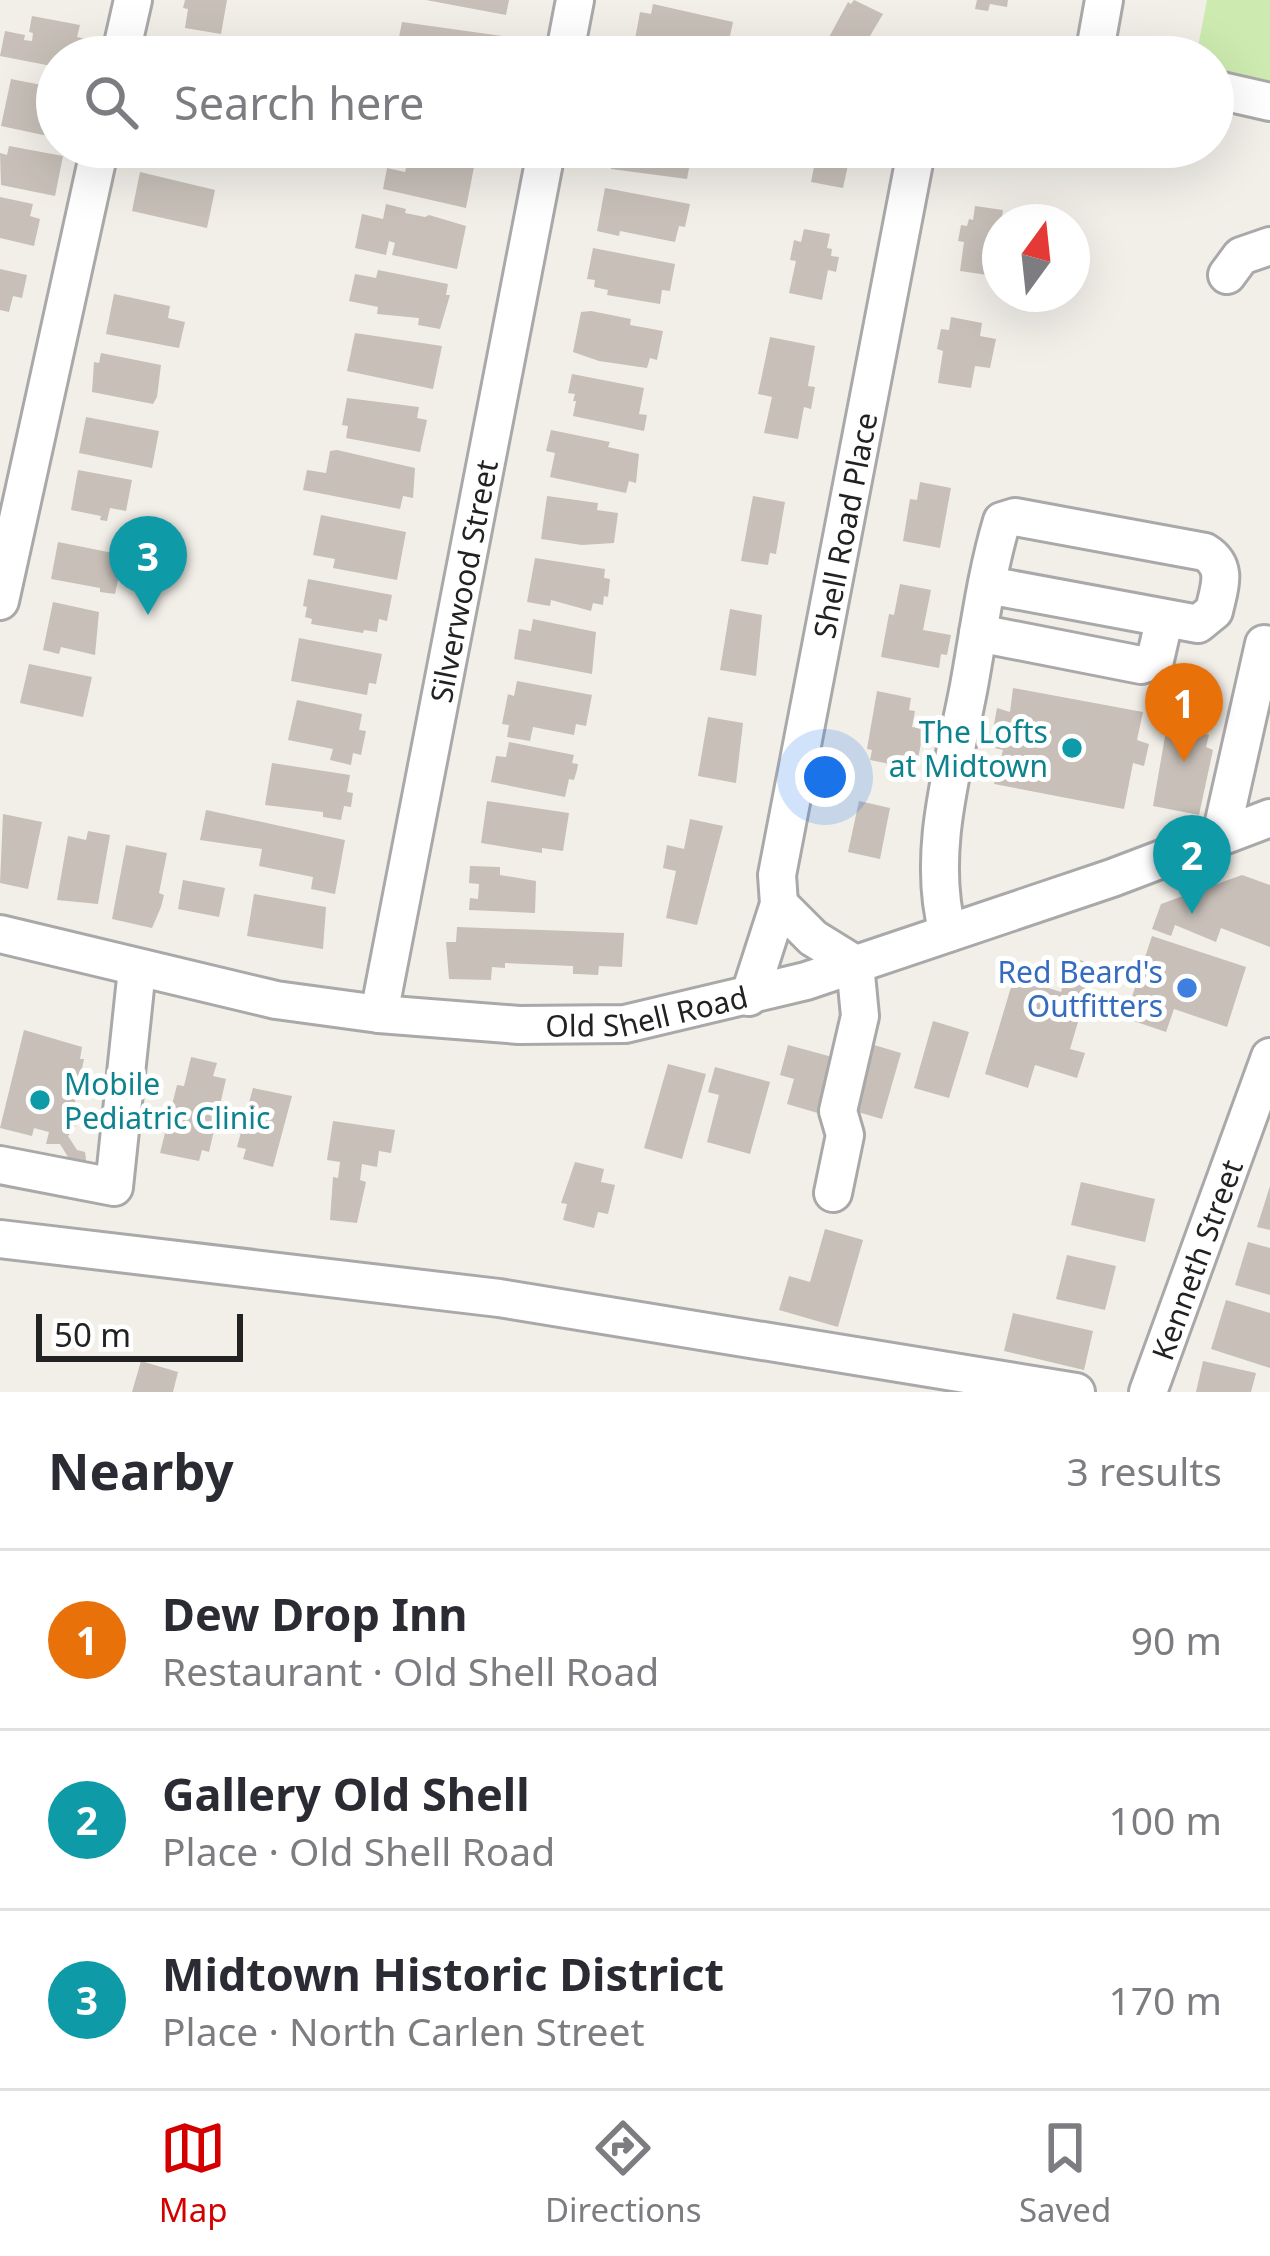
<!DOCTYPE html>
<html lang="en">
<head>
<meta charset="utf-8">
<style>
	body { margin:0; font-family:"Noto Sans",sans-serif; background:#f2f2f3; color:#2b2b33 }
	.compass { position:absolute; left:982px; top:204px; width:108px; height:108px; border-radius:50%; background:#fff; box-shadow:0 12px 48px #0002; rotate:15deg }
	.scale { position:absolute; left:36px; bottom:30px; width:207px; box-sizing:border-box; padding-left:12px; border:6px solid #222; border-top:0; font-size:33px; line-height:42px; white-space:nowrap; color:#222; -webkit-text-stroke:9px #fff; paint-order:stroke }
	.you { position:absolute; left:825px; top:777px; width:42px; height:42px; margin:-30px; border:9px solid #fff; border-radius:50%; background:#1a73e8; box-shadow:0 0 0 18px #1a73e833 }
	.badge { display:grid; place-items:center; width:78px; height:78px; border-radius:50%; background:#d40000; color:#fff; font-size:39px; font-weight:700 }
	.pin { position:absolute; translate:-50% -99px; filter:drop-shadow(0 3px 6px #0008) }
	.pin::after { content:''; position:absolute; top:63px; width:42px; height:36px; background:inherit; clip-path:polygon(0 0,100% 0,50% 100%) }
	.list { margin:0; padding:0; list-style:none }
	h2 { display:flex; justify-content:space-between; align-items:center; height:156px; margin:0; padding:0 48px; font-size:51px }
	h2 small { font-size:39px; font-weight:400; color:#7c7c81 }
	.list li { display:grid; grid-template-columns:78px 1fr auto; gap:36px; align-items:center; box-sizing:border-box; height:180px; padding:0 48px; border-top:3px solid #e1e1e2 }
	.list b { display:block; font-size:45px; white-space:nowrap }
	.list p { margin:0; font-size:39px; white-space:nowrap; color:#7c7c81 }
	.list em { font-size:39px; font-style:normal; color:#7c7c81 }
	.icon { flex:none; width:66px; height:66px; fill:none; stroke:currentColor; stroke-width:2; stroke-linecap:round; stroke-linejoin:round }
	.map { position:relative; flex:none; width:1270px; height:1392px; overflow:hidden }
	.search { position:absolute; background:#fff; box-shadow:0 12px 48px #0002; left:36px; right:36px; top:36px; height:132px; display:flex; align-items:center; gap:30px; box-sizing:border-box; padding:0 42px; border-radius:66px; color:#7c7c81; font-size:45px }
	.sheet { height:696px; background:#fff }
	nav { display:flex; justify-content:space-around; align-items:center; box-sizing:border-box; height:168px; border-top:3px solid #e1e1e2; background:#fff; font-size:33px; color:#7c7c81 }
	nav a { display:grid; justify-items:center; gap:6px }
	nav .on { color:#d40000 }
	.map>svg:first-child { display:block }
</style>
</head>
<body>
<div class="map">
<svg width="1270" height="1392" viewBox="0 0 1270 1392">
	<rect width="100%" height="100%" fill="#f2efe9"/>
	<polygon fill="#cdebb0" points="1207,0 1270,0 1270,82 1213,69 1213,57 1196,57"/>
	<g fill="#c7bfb8">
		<polygon points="185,0 227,0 221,34 185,28 188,9 183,8"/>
		<polygon points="426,0 509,0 506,15"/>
		<polygon points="854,0 883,14 864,46 869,50 865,57 825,57 820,54 848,2 851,4"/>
		<polygon points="977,0 1008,0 1007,7 990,4 988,11 975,9"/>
		<polygon points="653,4 733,22 728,46 710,43 708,57 645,51 647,41 635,39 640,12 651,14"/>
		<polygon points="32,16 80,25 77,37 86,39 83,57 57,57 57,67 0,56 5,31 25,35 24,40 32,41 33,33 29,32"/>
		<polygon points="402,22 502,36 498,57 395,57"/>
		<polygon points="178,46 225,55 225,57 176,57"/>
		<polygon points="11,79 57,88 57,127 50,126 48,136 1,126"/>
		<polygon points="9,146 63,156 55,196 1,185 0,153 7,155"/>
		<polygon points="614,147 693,147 687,179 611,169"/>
		<polygon points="818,147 859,147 857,157 850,156 843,188 811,182"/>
		<polygon points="410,150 475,162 466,208 383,189 387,168 405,172"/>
		<polygon points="140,172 215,190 207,228 132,211"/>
		<polygon points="605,188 690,204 685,227 679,226 675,242 620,231 619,236 597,231"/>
		<polygon points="0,197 33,204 30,216 40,219 34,246 0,238"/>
		<polygon points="386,204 406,209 405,213 425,217 429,215 466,226 457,269 392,255 395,243 389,241 386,255 355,248 362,214 383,219"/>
		<polygon points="975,206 1003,210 994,276 960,271 964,242 958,241 961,225 967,226 969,219 973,220"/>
		<polygon points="804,229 830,234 827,248 832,249 831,256 839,257 836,272 828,270 822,300 789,293 796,261 790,260 794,240 801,242"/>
		<polygon points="593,248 675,264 670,291 662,290 660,304 607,295 608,290 594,287 595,280 587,279"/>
		<polygon points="0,269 27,275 22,298 13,296 9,312 0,310"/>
		<polygon points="378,270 448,284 446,295 450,295 440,329 418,325 419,318 377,314 378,307 349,301 355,274 376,278"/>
		<polygon points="114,294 170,306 168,318 185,322 179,348 106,334"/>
		<polygon points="591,311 631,319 630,325 663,331 657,360 650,358 647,368 599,361 573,352 581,312"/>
		<polygon points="951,317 982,323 980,336 996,339 990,368 975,366 971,388 938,383 943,351 937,349 941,329 949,330"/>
		<polygon points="355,333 442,346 433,389 347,371"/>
		<polygon points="770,337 815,346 808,386 815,387 811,409 804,407 798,439 764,433 772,397 758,394"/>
		<polygon points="101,353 161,365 157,397 153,404 92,392 94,362 99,363"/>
		<polygon points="572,374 644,388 639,414 647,415 644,431 573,416 576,401 573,401 575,394 568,393"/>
		<polygon points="347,398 419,407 417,418 427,420 420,452 346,438 348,426 342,425"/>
		<polygon points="86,417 159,431 152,468 79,453"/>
		<polygon points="551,430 610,442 608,447 639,454 636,483 629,481 626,493 550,477 555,453 546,451"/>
		<polygon points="337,450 415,468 413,498 403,496 400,509 303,490 307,470 326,473 330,451"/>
		<polygon points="78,470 132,480 126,511 110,508 107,521 100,520 101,516 71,510"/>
		<polygon points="920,482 951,488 940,548 903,541 910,499 917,500"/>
		<polygon points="547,496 598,503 597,510 618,513 614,543 582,545 541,539"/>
		<polygon points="753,496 785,502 776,554 770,553 768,565 741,561"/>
		<polygon points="321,515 406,532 397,580 333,568 335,559 313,555"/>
		<polygon points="58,542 113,553 111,564 121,566 115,594 100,592 100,588 51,579"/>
		<polygon points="535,558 605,569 604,578 610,579 608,597 604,596 603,605 593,603 591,611 551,600 550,606 527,602"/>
		<polygon points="308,579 392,595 387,621 379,619 377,632 364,630 363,633 311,624 312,619 305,617 307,607 303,606"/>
		<polygon points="900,584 931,590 923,630 951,635 947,655 941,654 939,668 881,657 889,614 894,615"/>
		<polygon points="53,602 99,612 95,655 61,647 59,654 43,650"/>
		<polygon points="730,609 762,615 756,676 720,670"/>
		<polygon points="533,619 596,632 592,674 514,659 519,629 531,631"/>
		<polygon points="299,638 382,654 376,684 369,683 367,695 291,681"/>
		<polygon points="29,664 92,677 83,717 20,703"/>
		<polygon points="517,681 592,695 586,726 576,724 574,735 533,727 530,741 507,737 509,725 502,724 508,694 514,696"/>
		<polygon points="1013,688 1143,712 1137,740 1149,744 1144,766 1133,763 1124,809 994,784 1003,750 990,747 997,708 1010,712"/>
		<polygon points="877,691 911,698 909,710 915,711 912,727 924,729 918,758 902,755 900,766 870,760 872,750 867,749"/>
		<polygon points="1172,696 1202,704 1197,731 1209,735 1206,747 1213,750 1199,815 1153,806"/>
		<polygon points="297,700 362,714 359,730 366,731 361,755 353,753 351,765 330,760 333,749 288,740"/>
		<polygon points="708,717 743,723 736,783 698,776"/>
		<polygon points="509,742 574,755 572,763 578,764 577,770 574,780 569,779 565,797 491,782 496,756 506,757"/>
		<polygon points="272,763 350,775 347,792 353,793 351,807 344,806 341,820 323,817 323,812 265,805"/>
		<polygon points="487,801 569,813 563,851 542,848 542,853 481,843"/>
		<polygon points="859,801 890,808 880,859 848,852"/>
		<polygon points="206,810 345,840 335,894 311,889 313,877 259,866 262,849 200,840"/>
		<polygon points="3,814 42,822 28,889 0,883"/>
		<polygon points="690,819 723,826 697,925 666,918 676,871 663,868 667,845 684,849"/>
		<polygon points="88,831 110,835 98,904 57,900 68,836 86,840"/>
		<polygon points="126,845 167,853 159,893 164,895 161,907 152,928 112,919"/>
		<polygon points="470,866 500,867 500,875 536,881 535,913 469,910 470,898 478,899 479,884 469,883"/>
		<polygon points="1242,875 1270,885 1270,947 1221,928 1216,942 1175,925 1171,936 1152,929 1161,904"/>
		<polygon points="183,880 225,888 219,917 178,909"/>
		<polygon points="254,894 326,907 323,949 247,936"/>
		<polygon points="457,927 624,933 622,967 599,966 598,975 577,974 573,974 573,966 505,963 505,968 492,967 491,980 449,979 446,942 456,942"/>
		<polygon points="1152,936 1246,967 1227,1027 1174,1009 1166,1032 1125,1018"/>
		<polygon points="1071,957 1095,965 1070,1049 1085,1053 1077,1078 1035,1065 1028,1088 985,1074 1014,977 1061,992"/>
		<polygon points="933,1021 969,1032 949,1098 914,1088"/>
		<polygon points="24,1030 82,1047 80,1059 84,1059 74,1108 68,1106 62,1120 76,1125 68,1136 77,1150 85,1152 87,1167 67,1164 68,1157 60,1144 46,1144 49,1132 34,1128 32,1136 0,1128"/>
		<polygon points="864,1042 901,1053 882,1119 844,1108"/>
		<polygon points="788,1045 836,1058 821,1114 787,1104 794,1079 780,1075"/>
		<polygon points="191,1057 217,1063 213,1076 226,1079 209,1152 202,1150 199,1161 160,1153 177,1085 184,1086"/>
		<polygon points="668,1064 706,1074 682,1159 644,1148"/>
		<polygon points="715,1067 770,1082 750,1154 707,1142 719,1095 708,1092"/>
		<polygon points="253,1088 292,1096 273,1167 243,1159 246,1149 237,1147"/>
		<polygon points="333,1121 395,1130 391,1153 379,1151 377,1167 362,1164 360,1180 366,1182 357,1223 330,1220 333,1177 338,1178 340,1162 327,1160"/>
		<polygon points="575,1162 604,1169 601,1182 615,1185 608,1214 598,1212 594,1228 563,1220 567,1204 561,1203"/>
		<polygon points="1081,1182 1155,1199 1145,1242 1071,1225"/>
		<polygon points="1270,1186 1270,1230 1257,1227"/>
		<polygon points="825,1229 863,1240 838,1327 779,1310 789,1276 810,1282"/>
		<polygon points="1248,1242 1270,1248 1270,1295 1235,1285"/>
		<polygon points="1067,1255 1116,1266 1105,1310 1056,1299"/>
		<polygon points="1226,1300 1270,1313 1270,1368 1211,1349"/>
		<polygon points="1013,1313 1093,1331 1084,1370 1004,1351"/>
		<polygon points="141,1361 178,1372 173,1392 132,1392"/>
		<polygon points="1203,1361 1256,1373 1251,1392 1196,1392"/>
	</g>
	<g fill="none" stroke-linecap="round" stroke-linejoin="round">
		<g stroke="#a9a9a9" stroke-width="42">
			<g id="minor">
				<polyline points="120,57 133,0"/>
				<polyline points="564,57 575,0"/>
				<polyline points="1100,57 1095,50 1104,0"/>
				<polyline points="1213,89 1270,102"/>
				<polyline points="1227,275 1241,256 1270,246"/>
				<polyline points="0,601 100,147"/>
				<polyline points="978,633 1141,665 1155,660 1164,621"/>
				<polyline points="1221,835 1264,644 1270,645"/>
				<polyline points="779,904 813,938 855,964 860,1016 838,1111 845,1135 833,1193"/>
				<path d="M948 933C926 853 954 766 969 686 979 631 986 574 1002 521L1015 517 1205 552C1229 567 1219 588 1214 611L1198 624 988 585"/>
				<path id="s1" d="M0 934 276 1000 379 1014 519 1025 625 1024 806 981 1112 878 1270 818"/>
				<path id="s2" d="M749 997 779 904 777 875 917 147"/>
				<path id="s3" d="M379 1014 547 147"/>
				<polyline points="0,1165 114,1187 137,969"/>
				<polyline points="0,1239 499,1298 1076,1392"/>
				<path id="s4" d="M1148 1392 1270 1057"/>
			</g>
		</g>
		<use href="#minor" stroke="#fff" stroke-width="36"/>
	</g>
	<g fill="#0f9aa8" stroke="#fff" stroke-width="4.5">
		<circle cx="1072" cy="748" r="12"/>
		<circle cx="40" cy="1100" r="12"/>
	</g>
	<circle fill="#3f7fe0" stroke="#fff" stroke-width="4.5" cx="1187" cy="988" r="12"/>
	<g text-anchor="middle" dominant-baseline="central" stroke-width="10" stroke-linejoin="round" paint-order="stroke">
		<g font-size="30" fill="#222" stroke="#fff">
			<text stroke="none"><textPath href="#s2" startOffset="483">Shell Road Place</textPath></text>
			<text stroke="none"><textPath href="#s3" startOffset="441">Silverwood Street</textPath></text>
			<text stroke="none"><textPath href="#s1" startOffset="657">Old Shell Road</textPath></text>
			<text stroke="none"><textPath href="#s4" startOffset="141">Kenneth Street</textPath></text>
		</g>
		<g font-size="30" fill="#0d838f" stroke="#fff" text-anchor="end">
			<text x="1048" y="731">The Lofts<tspan x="1048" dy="34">at Midtown</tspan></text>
			<text x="64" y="1083" text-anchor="start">Mobile<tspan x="64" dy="34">Pediatric Clinic</tspan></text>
		</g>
		<g font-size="30" fill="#366cbe" stroke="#fff" text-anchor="end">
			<text x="1163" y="971">Red Beard's<tspan x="1163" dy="34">Outfitters</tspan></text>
		</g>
	</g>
</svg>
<svg class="compass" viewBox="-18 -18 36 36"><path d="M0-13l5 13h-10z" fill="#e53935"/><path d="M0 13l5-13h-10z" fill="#7c7c81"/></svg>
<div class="scale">50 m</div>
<div class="you"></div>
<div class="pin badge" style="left:1184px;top:762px;background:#e8710a">1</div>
<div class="pin badge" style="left:1192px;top:914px;background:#0f9aa8">2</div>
<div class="pin badge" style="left:148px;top:615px;background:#0f9aa8">3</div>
<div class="search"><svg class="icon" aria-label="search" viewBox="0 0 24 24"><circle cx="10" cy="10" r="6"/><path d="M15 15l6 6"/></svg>Search here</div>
</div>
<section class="sheet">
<h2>Nearby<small>3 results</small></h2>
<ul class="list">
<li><span class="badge" style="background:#e8710a">1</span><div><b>Dew Drop Inn</b><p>Restaurant · Old Shell Road</p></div><em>90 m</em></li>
<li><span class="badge" style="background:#0f9aa8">2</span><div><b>Gallery Old Shell</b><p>Place · Old Shell Road</p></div><em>100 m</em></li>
<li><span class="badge" style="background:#0f9aa8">3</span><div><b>Midtown Historic District</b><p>Place · North Carlen Street</p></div><em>170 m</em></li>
</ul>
</section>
<nav>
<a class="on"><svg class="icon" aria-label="map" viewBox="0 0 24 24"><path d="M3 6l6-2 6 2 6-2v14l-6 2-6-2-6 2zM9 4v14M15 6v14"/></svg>Map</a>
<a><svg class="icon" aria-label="directions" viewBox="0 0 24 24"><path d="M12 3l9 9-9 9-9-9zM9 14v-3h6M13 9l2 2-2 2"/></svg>Directions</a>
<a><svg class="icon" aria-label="saved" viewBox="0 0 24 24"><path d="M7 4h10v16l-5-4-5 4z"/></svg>Saved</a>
</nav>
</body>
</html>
